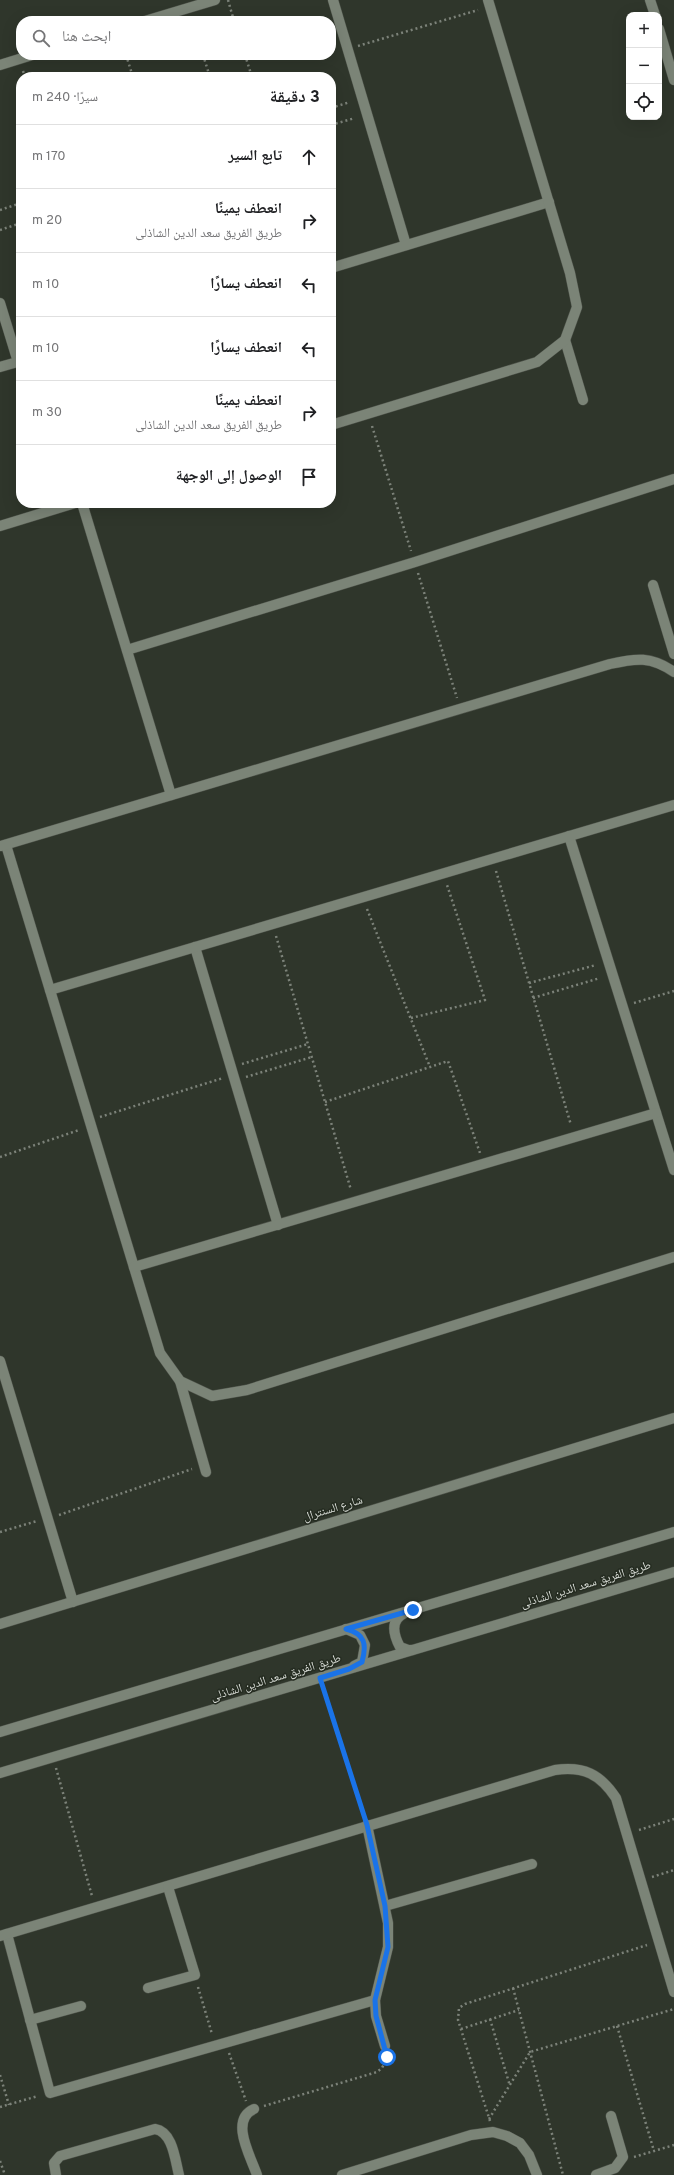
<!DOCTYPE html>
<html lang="ar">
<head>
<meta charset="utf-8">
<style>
	body { margin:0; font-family:Overpass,"Noto Naskh Arabic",sans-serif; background:#f2f2f2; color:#202124; direction:rtl }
	.controls { position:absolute; right:12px; top:12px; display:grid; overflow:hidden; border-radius:8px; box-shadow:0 4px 16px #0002 }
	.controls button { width:36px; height:36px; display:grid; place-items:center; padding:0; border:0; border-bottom:1px solid #e0e0e0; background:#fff; color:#202124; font:20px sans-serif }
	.stop { position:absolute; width:12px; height:12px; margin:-9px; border:3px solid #1a73e8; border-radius:50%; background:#fff }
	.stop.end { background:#1a73e8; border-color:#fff; box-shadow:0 1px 4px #0008 }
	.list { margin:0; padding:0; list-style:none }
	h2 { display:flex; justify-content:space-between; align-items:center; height:52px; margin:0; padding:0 16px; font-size:17px }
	h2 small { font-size:13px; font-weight:400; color:#757577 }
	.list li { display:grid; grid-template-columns:26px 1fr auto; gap:12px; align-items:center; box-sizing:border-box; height:64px; padding:0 16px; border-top:1px solid #e0e0e0 }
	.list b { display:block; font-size:15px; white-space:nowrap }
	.list p { margin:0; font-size:13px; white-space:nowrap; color:#757577 }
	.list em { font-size:13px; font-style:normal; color:#757577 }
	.icon { flex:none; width:22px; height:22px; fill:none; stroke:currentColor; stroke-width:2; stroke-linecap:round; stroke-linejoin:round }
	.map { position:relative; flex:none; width:674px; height:2175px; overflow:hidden; direction:ltr }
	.search { position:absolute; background:#fff; box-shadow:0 4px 16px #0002; left:16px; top:16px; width:320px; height:44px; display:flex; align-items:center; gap:10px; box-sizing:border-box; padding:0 14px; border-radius:16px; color:#757577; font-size:15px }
	.panel { position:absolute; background:#fff; box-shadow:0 4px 16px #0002; left:16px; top:72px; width:320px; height:436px; border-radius:16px; direction:rtl }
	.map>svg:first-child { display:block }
</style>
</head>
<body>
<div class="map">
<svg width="674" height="2175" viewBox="0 0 674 2175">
	<rect width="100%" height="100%" fill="#2f362b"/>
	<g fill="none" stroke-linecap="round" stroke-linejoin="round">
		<g stroke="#4e534a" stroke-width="11">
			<g id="minor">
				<polyline points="333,0 406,245"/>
				<polyline points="650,0 655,15"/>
				<polyline points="145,21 215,0"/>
				<polyline points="659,29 674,80"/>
				<polyline points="0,65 32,55"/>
				<polyline points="331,268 549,202"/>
				<polyline points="0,303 18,362"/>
				<polyline points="565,340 583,400"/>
				<polyline points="0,367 21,361"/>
				<polyline points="331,425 537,362 565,340 577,307 570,273 488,0"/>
				<polyline points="82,503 171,795"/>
				<polyline points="0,526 75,503"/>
				<polyline points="653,585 674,654"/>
				<polyline points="127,650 415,562 674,479"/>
				<polyline points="569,836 674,1170"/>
				<polyline points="6,845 160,1353 180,1381 212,1396 247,1390 674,1257"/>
				<path d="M1 846 610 664C636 658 651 656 674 672"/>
				<polyline points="195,947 278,1225"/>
				<polyline points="50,990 674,805"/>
				<polyline points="134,1267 656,1113"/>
				<polyline points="0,1361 73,1602"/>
				<polyline points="180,1381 206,1472"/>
				<path d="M405 1613C389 1620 394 1636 400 1647L408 1650H412"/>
				<polyline points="0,1624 674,1418"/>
				<polyline points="346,1629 360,1635 365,1645 362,1662 354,1666"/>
				<polyline points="0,1732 674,1532"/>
				<polyline points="0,1773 674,1572"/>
				<polyline points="367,1825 388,1923 388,1947 375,2000 376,2016 385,2046"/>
				<polyline points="385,1906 532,1864"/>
				<polyline points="7,1934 50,2093 375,2000"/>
				<path d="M0 1936 555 1770C584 1766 600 1774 616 1798L674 1992"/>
				<polyline points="148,1988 195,1975 168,1887"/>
				<polyline points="30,2020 81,2006"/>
				<path d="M254 2109C229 2120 251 2157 257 2175"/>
				<path d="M56 2175 54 2163 60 2156 155 2129C173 2132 175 2160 179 2175"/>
				<polyline points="342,2175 471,2135 493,2132 507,2136 520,2143 529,2155 537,2175"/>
				<polyline points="596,2175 615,2168 623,2157 611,2116"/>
			</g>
		</g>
		<g stroke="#7c8279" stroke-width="2.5" stroke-dasharray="2 3" stroke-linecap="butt">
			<polyline points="228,0 234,21"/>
			<polyline points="358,46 478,10"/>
			<polyline points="126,55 133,77"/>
			<polyline points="203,55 210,77"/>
			<polyline points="245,55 252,77"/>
			<polyline points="23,71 25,77"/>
			<polyline points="331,108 350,102"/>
			<polyline points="331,125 355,118"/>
			<polyline points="0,210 21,203"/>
			<polyline points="0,230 21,223"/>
			<polyline points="372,426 411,551"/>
			<polyline points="418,573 457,698"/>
			<polyline points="496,871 571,1125"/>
			<polyline points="367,909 430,1067"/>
			<polyline points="276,936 351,1190"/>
			<polyline points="529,983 596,965"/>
			<polyline points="533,998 600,978"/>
			<polyline points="634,1003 674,991"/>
			<polyline points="411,1018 485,1000 447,885"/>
			<polyline points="242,1064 308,1044"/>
			<polyline points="246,1077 312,1057"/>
			<polyline points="325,1102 448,1061 480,1153"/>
			<polyline points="100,1117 223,1078"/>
			<polyline points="0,1157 79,1130"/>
			<polyline points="59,1515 192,1469"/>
			<polyline points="0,1532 37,1521"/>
			<polyline points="323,1688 364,1815"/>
			<polyline points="56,1768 92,1896"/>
			<polyline points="639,1830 674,1819"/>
			<polyline points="652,1877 674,1870"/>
			<polyline points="198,1987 212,2034"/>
			<polyline points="513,1988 563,2175"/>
			<polyline points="490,2019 510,2086"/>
			<polyline points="617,2026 654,2151"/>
			<polyline points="461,2029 519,2010"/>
			<polyline points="229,2053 246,2101"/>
			<polyline points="0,2075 9,2105"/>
			<polyline points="264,2106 377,2072 382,2068 387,2058"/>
			<polyline points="0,2107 38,2096"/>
			<polyline points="489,2119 530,2052 674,2009"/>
			<polyline points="490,2121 458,2020 459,2008 465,2004 647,1945"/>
			<polyline points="634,2157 674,2145"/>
			<polyline points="0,2161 5,2175"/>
		</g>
		<use href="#minor" stroke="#7b8477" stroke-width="10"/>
	</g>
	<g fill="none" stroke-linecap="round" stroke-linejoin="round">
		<path stroke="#1a73e8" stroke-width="5" d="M387 2057 376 2016 375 2000 388 1947 385 1906 367 1825 320 1678 349 1669 362 1662C367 1644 365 1634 346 1629L413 1610"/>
	</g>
	<g text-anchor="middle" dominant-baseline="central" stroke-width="3" stroke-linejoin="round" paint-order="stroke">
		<g font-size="12" fill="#daded8" stroke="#252c21">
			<text transform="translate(333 1509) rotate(-17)">شارع السنترال</text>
			<text transform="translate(586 1585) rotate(-17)">طريق الفريق سعد الدين الشاذلى</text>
			<text transform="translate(276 1678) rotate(-17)">طريق الفريق سعد الدين الشاذلى</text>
		</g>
	</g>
</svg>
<div class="controls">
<button>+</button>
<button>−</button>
<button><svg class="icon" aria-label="locate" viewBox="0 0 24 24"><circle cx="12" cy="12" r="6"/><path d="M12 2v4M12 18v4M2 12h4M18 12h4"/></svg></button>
</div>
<div class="stop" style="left:387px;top:2057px"></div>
<div class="stop end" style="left:413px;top:1610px"></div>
<div class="search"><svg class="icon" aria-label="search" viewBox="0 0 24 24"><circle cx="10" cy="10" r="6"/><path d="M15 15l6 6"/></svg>ابحث هنا</div>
<section class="panel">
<h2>3 دقيقة<small>سيرًا · 240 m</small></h2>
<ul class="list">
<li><svg class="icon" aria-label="ahead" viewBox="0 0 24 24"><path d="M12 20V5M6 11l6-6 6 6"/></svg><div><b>تابع السير</b></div><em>170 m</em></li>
<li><svg class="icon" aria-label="right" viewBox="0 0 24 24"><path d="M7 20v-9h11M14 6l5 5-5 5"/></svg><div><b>انعطف يمينًا</b><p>طريق الفريق سعد الدين الشاذلى</p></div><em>20 m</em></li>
<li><svg class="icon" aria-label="left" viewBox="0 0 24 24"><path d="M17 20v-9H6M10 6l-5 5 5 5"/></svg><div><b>انعطف يسارًا</b></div><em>10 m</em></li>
<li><svg class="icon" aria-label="left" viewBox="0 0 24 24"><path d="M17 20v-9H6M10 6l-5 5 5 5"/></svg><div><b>انعطف يسارًا</b></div><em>10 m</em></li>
<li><svg class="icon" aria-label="right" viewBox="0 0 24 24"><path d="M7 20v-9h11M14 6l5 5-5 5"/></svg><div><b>انعطف يمينًا</b><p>طريق الفريق سعد الدين الشاذلى</p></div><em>30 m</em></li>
<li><svg class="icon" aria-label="arrive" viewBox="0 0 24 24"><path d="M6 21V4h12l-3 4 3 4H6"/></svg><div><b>الوصول إلى الوجهة</b></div></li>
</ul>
</section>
</div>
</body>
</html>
